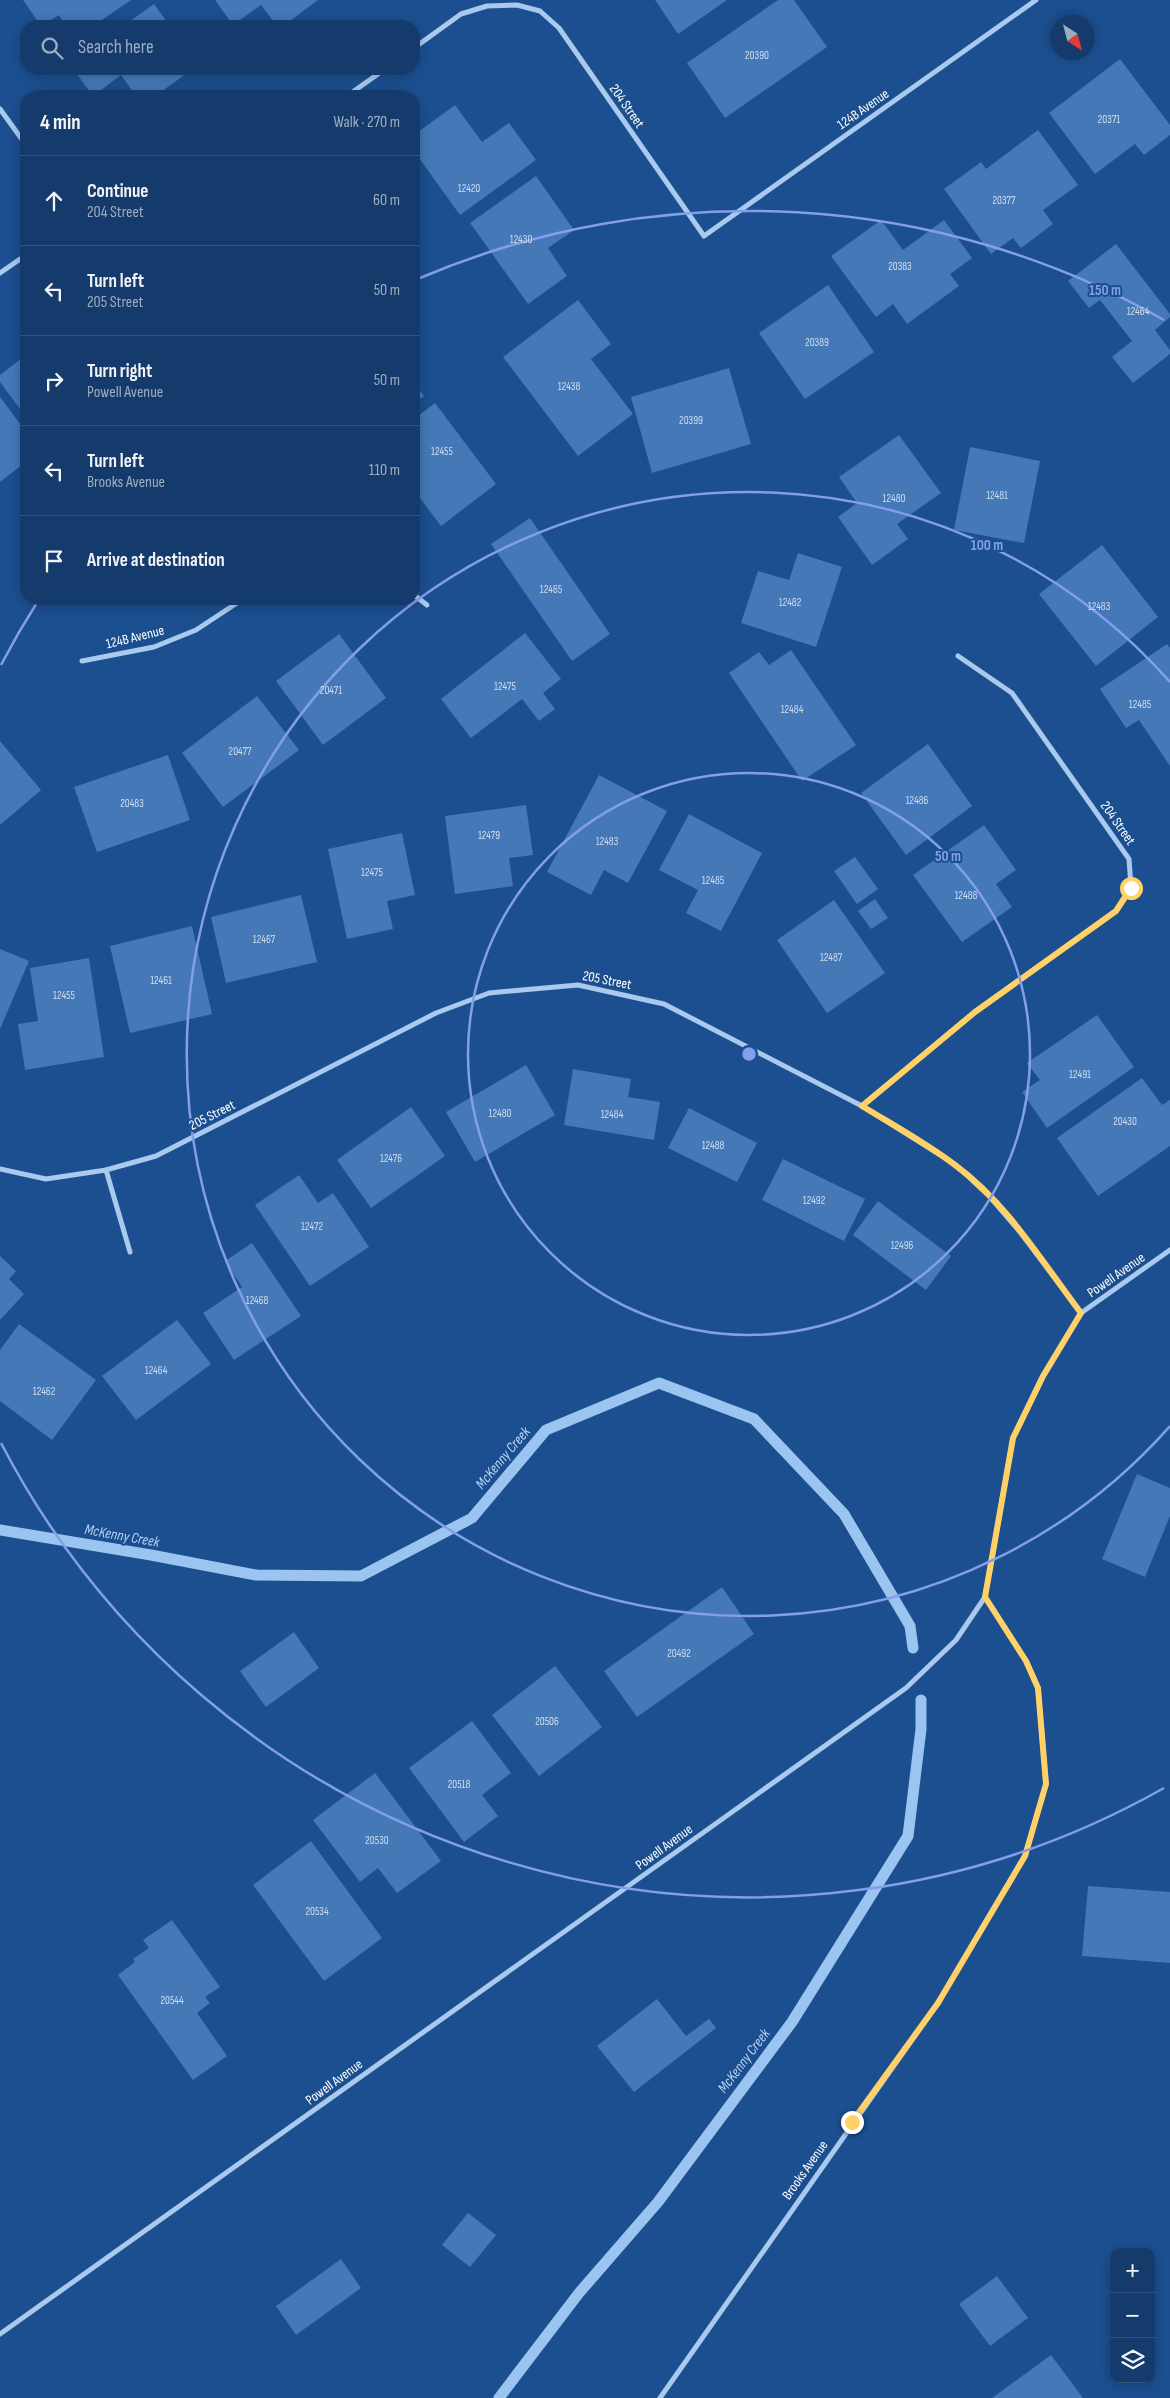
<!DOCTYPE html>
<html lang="en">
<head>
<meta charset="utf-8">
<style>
	body { margin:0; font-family:"Sofia Sans Condensed",sans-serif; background:#1d4271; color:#f1f3f6 }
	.controls { position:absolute; right:15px; bottom:15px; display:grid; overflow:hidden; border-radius:10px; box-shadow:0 2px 12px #0003 }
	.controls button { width:45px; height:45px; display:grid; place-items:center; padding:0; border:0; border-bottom:1px solid #33557e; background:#143b6b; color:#f1f3f6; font:25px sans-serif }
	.compass { position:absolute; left:1050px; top:15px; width:45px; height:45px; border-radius:50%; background:#143b6b; box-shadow:0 2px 12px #0003; rotate:144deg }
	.stop { position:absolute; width:15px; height:15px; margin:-11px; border:4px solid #ffd166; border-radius:50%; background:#fff }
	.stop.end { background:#ffd166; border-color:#fff; box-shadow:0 1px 5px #0008 }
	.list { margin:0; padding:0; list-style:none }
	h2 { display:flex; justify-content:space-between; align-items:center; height:65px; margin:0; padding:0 20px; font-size:21px }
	h2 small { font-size:16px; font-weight:400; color:#9dadc1 }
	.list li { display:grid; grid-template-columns:32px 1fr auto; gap:15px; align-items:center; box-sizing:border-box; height:90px; padding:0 20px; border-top:1px solid #33557e }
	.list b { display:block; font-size:19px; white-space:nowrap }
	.list p { margin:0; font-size:16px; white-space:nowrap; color:#9dadc1 }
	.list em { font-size:16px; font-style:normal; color:#9dadc1 }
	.icon { flex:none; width:28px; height:28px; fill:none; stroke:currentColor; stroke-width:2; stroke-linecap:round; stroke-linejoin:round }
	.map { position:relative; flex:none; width:1170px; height:2398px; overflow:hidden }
	.search { position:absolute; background:#143b6b; box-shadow:0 2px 12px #0003; left:20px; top:20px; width:400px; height:55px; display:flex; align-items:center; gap:12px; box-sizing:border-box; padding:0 18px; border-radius:20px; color:#9dadc1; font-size:19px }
	.panel { position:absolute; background:#143b6b; box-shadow:0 2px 12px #0003; left:20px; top:90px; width:400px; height:515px; border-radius:20px }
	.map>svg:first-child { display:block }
</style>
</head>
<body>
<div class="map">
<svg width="1170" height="2398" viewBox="0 0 1170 2398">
	<rect width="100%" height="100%" fill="#1b4f8f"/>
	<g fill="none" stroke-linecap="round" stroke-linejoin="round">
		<g stroke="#9cc4f0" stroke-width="11">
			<polyline points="0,1530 151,1555 256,1575 361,1576 472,1518 546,1430 659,1383 754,1419 844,1514 910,1626 913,1648"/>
			<polyline points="499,2398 579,2293 658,2202 792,2022 908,1836 921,1729 921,1700"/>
		</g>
	</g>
	<g fill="#4478b7">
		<polygon points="23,0 131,0 93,26 66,26 59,15 41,26"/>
		<polygon points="215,0 318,0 283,26 277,26 261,5 233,25"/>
		<polygon points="655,0 727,0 678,34"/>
		<polygon points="778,0 794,0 827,47 725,118 687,63"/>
		<polygon points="154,4 170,26 123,26"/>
		<polygon points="1120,59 1170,125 1170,135 1144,155 1135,144 1095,174 1049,113"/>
		<polygon points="73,69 193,69 155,96 136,96 121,75 93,96"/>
		<polygon points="455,105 482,142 509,123 536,160 460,215 414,151 414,135"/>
		<polygon points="1038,130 1078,185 1043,210 1053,224 1021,248 1013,238 991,254 944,189 981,162 986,169"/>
		<polygon points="536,176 574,230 548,248 567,276 528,304 470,223"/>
		<polygon points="881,220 903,250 944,220 972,258 950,274 959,286 907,324 893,304 876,317 831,256"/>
		<polygon points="1116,244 1170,314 1170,317 1155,330 1170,350 1170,354 1133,383 1112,357 1132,341 1100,300 1089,308 1068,281"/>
		<polygon points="828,285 874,352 805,399 759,333"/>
		<polygon points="578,300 611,344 591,359 633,414 578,456 503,357"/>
		<polygon points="26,355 26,417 0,382 0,375"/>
		<polygon points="729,368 751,444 652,473 631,397"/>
		<polygon points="414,382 424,396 414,404"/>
		<polygon points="0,397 26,432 26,462 0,482"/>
		<polygon points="435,403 496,484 441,526 414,490 414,419"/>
		<polygon points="899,435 941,493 897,524 908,539 872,565 838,517 857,503 839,477"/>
		<polygon points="970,447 1040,461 1024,543 954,530"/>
		<polygon points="530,518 610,634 572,661 491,544"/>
		<polygon points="1102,545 1158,617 1096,666 1039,594"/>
		<polygon points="798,553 842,567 816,647 741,623 758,571 789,580"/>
		<polygon points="525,633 561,679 543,693 555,709 539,721 522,699 471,738 441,699"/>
		<polygon points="339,634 386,698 323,745 276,681"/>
		<polygon points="1167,644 1170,648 1170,766 1139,720 1126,728 1100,689"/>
		<polygon points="791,650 856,745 802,781 729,673 759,652 769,665"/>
		<polygon points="257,696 299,750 223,807 182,753"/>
		<polygon points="0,741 41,790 0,825"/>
		<polygon points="928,744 972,806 906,855 861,793"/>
		<polygon points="168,755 190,820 97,852 74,787"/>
		<polygon points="599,775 667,811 628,883 604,870 591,895 547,872"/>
		<polygon points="526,805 533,855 509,858 513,886 455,894 445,816"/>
		<polygon points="689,814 762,853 721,931 686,913 698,890 659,870"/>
		<polygon points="984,825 1016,870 996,884 1012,907 962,942 913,875"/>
		<polygon points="402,833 415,895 387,901 393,929 347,939 328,849"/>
		<polygon points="855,857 878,889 857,904 834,871"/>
		<polygon points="301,895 317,962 226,983 211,917"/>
		<polygon points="875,899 888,918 871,929 858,911"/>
		<polygon points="834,900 885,973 827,1013 777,940"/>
		<polygon points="192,926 212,1014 130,1033 110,946"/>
		<polygon points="0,949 29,961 0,1029"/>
		<polygon points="89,958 104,1057 25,1070 18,1024 38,1021 30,968"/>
		<polygon points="1097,1015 1134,1067 1047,1128 1022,1092 1040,1080 1027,1063"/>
		<polygon points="526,1065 555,1115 475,1162 446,1112"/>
		<polygon points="573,1069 631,1079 628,1097 660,1102 654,1140 564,1125"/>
		<polygon points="1142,1078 1162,1105 1170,1100 1170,1146 1098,1196 1057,1138"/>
		<polygon points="411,1107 445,1156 371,1208 337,1160"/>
		<polygon points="689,1108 757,1143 737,1182 668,1148"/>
		<polygon points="783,1159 865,1199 844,1241 762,1200"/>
		<polygon points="299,1175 318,1203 333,1193 369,1247 310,1286 255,1205"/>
		<polygon points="878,1201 951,1256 926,1290 853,1235"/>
		<polygon points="252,1243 301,1316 234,1360 203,1313 242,1287 225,1261"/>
		<polygon points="0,1256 16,1271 9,1279 24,1294 0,1320"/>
		<polygon points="177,1320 211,1364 136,1420 102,1376"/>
		<polygon points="19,1324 96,1380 52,1440 0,1401 0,1350"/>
		<polygon points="1137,1474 1170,1488 1170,1516 1145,1577 1102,1559"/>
		<polygon points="722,1587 754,1634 637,1717 604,1671"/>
		<polygon points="294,1632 319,1668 266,1707 240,1671"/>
		<polygon points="555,1666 602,1727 539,1776 492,1715"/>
		<polygon points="472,1721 511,1773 482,1795 498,1816 464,1842 409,1768"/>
		<polygon points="375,1773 441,1861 397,1893 378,1868 360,1882 313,1820"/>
		<polygon points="311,1841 382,1938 324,1981 253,1885"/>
		<polygon points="1088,1886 1170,1892 1170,1963 1082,1956"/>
		<polygon points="172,1920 220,1987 205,1997 210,2003 197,2013 227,2056 193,2080 118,1975 135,1962 133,1959 149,1948 143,1940"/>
		<polygon points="657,1999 686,2036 709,2019 716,2028 634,2092 597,2046"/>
		<polygon points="468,2213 496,2235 470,2267 442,2245"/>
		<polygon points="341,2259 361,2288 296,2335 276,2306"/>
		<polygon points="997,2276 1028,2318 990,2346 959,2304"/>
		<polygon points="1051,2355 1083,2398 992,2398"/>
	</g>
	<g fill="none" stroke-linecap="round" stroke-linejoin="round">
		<g stroke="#a9c9ee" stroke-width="5">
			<polyline points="414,48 461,14 487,6 517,5 540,11 559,28 704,236 1036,0"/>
			<polyline points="347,96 385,69"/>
			<polyline points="0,109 26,145"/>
			<polyline points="0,273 26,255"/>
			<polyline points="414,595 427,605"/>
			<polyline points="82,661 154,647 196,630 243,599"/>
			<polyline points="862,1106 975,1012 1116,911 1131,887 1129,859 1012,693 958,656"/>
			<polyline points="0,1169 46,1179 106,1170 156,1156 436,1013 489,993 578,985 664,1004 862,1106 956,1165 990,1197 1020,1232 1081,1313"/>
			<polyline points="106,1170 130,1252"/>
			<polyline points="0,2334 906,1688 956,1640 985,1597 1013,1438 1043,1377 1081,1313 1170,1250"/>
			<polyline points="660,2398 938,2003 1025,1856 1046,1784 1038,1688 1026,1661 985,1597"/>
		</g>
	</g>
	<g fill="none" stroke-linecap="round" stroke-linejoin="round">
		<path stroke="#ffd166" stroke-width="6" d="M852 2122 938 2003 1025 1856 1046 1784 1038 1688 1026 1661 985 1597 1013 1438 1043 1376 1081 1313C1043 1263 1007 1203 955 1165 926 1143 893 1125 862 1106L975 1012 1116 911 1131 888"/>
	</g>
	<g fill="none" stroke="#839eea" stroke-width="2.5">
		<circle cx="749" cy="1054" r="281"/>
		<path d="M1170 1426A562 562 0 1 1 1170 682"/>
		<path d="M1164 1788A843 843 0 0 1 1 1443M1 665A843 843 0 0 1 38 601M420 278A843 843 0 0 1 1164 320"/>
	</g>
	<g text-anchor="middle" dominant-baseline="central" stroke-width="4" stroke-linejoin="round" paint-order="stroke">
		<g font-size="11" fill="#d0dded">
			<text x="757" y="55">20390</text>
			<text x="1109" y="119">20371</text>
			<text x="469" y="188">12420</text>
			<text x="1004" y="200">20377</text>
			<text x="521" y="239">12430</text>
			<text x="900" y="266">20383</text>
			<text x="1138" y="311">12464</text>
			<text x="817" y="342">20389</text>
			<text x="569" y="386">12438</text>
			<text x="691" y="420">20399</text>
			<text x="442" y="451">12455</text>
			<text x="997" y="495">12481</text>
			<text x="894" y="498">12480</text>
			<text x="551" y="589">12465</text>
			<text x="790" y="602">12482</text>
			<text x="1099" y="606">12483</text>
			<text x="505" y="686">12475</text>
			<text x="331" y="690">20471</text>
			<text x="1140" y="704">12485</text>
			<text x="792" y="709">12484</text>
			<text x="240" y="751">20477</text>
			<text x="917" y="800">12486</text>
			<text x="132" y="803">20483</text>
			<text x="489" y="835">12479</text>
			<text x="607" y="841">12483</text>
			<text x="372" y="872">12475</text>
			<text x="713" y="880">12485</text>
			<text x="966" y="895">12488</text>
			<text x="264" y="939">12467</text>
			<text x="831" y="957">12487</text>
			<text x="161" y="980">12461</text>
			<text x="64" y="995">12455</text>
			<text x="1080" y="1074">12491</text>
			<text x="500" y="1113">12480</text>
			<text x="612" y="1114">12484</text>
			<text x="1125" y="1121">20430</text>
			<text x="713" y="1145">12488</text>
			<text x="391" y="1158">12476</text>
			<text x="814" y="1200">12492</text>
			<text x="312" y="1226">12472</text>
			<text x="902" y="1245">12496</text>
			<text x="257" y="1300">12468</text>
			<text x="156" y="1370">12464</text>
			<text x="44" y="1391">12462</text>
			<text x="679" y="1653">20492</text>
			<text x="547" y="1721">20506</text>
			<text x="459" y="1784">20518</text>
			<text x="377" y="1840">20530</text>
			<text x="317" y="1911">20534</text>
			<text x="172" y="2000">20544</text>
		</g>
		<g font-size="14" fill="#fff" stroke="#1b4f8f">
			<text transform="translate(627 106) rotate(55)">204 Street</text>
			<text transform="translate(863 109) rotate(-35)">124B Avenue</text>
			<text transform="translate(135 637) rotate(-14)">124B Avenue</text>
			<text transform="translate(1118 823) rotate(55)">204 Street</text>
			<text transform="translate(607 980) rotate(11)">205 Street</text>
			<text transform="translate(212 1115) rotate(-27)">205 Street</text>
			<text transform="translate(1116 1275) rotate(-35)">Powell Avenue</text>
			<text transform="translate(664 1847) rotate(-36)">Powell Avenue</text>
			<text transform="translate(334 2082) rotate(-36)">Powell Avenue</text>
			<text transform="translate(805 2170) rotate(-55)">Brooks Avenue</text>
		</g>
		<g font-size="15" font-style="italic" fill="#b5d3f5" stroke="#1b4f8f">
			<text transform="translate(503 1458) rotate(-50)">McKenny Creek</text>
			<text transform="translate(122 1536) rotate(10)">McKenny Creek</text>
			<text transform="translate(744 2061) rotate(-53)">McKenny Creek</text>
		</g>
	</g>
	<circle cx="749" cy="1054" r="8" fill="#839eea" stroke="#1b4f8f" stroke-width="2.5"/>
	<g font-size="15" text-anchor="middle" font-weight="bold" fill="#839eea" stroke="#1b4f8f" stroke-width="4" stroke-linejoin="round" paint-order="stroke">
		<text x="1105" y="295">150 m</text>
		<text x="987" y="550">100 m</text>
		<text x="948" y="861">50 m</text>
	</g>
</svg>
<div class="controls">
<button>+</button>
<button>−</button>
<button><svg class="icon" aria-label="layers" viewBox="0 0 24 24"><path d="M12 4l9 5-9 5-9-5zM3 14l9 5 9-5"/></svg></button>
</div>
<svg class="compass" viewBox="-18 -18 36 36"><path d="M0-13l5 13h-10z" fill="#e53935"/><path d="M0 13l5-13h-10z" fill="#9dadc1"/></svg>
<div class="stop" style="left:1131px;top:888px"></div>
<div class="stop end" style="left:852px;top:2122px"></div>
<div class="search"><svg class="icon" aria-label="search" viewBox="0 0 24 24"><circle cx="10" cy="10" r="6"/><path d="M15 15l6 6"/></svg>Search here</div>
<section class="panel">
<h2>4 min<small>Walk · 270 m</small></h2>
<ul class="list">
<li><svg class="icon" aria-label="ahead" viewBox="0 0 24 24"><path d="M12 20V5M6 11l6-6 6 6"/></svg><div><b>Continue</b><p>204 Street</p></div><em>60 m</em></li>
<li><svg class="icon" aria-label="left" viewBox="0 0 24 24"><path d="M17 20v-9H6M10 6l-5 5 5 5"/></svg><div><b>Turn left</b><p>205 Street</p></div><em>50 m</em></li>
<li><svg class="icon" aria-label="right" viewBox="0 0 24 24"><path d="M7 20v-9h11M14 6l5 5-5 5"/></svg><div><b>Turn right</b><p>Powell Avenue</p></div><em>50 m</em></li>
<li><svg class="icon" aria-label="left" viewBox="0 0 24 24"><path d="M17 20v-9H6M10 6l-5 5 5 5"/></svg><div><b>Turn left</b><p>Brooks Avenue</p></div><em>110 m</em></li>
<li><svg class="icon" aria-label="arrive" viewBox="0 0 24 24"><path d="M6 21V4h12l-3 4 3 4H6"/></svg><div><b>Arrive at destination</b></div></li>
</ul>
</section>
</div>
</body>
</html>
